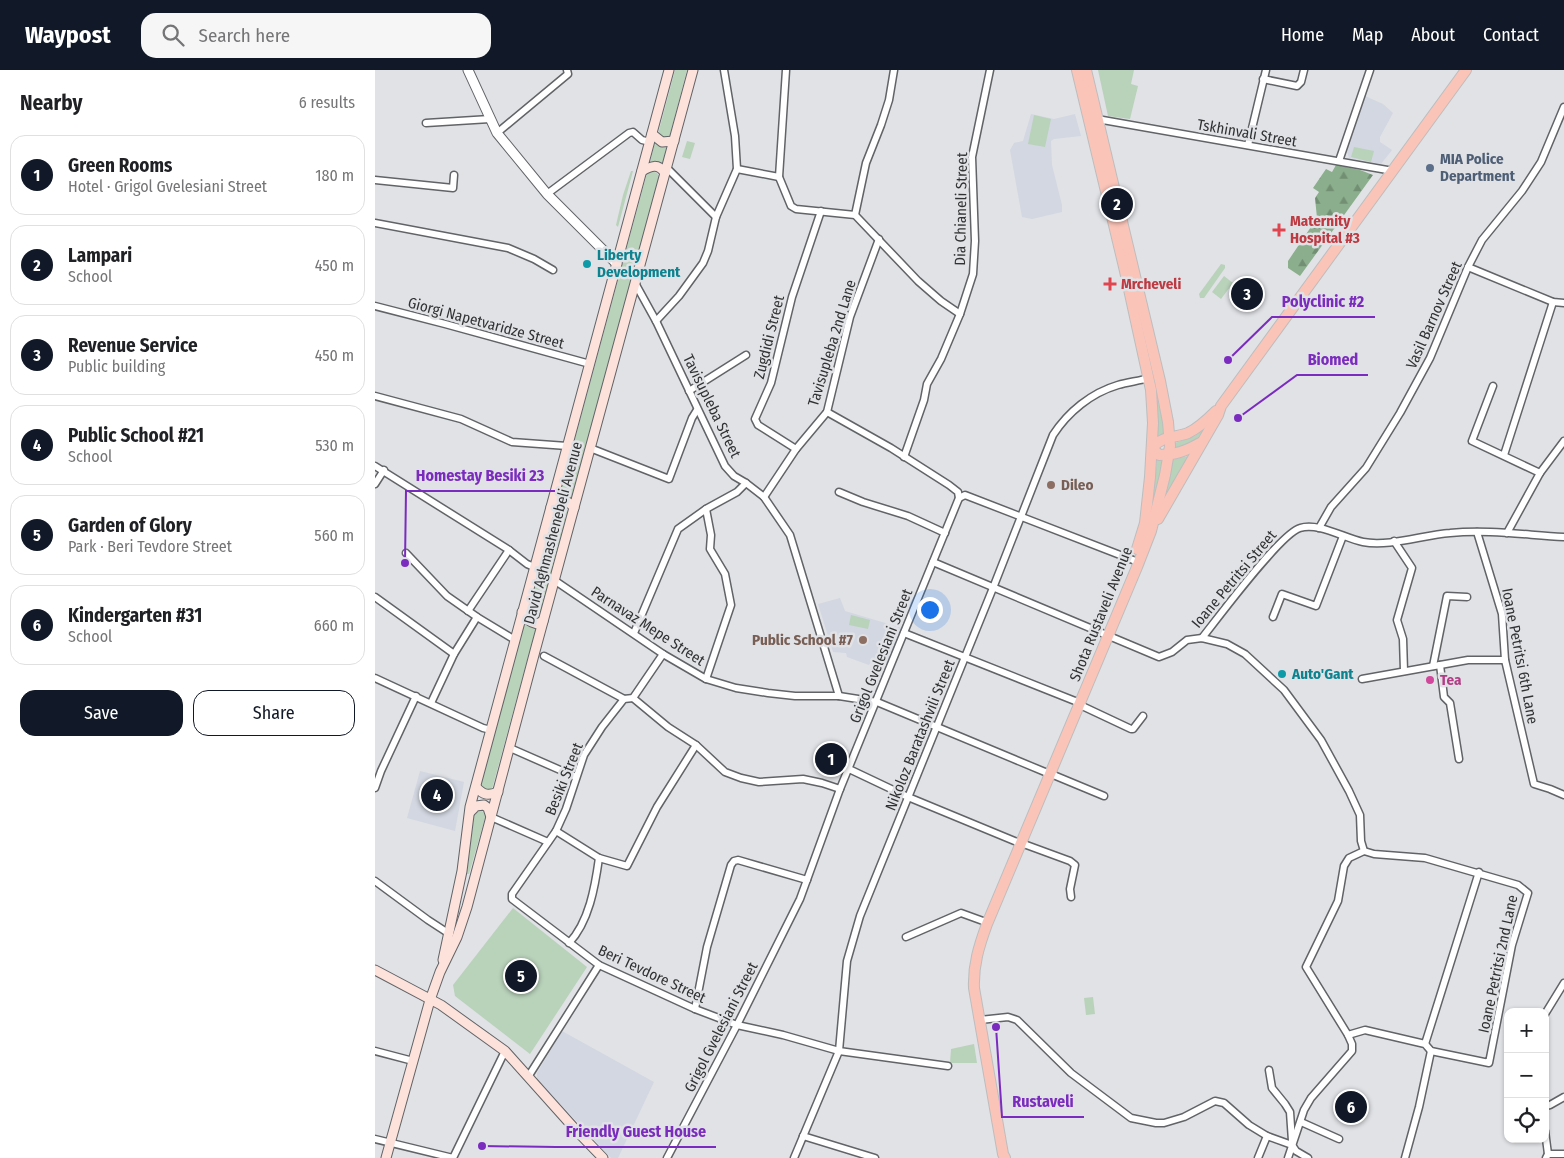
<!DOCTYPE html>
<html lang="en">
<head>
<meta charset="utf-8">
<style>
	body { margin:0; font-family:"Fira Sans Condensed",sans-serif; background:#f6f6f6; color:#202124 }
	.controls { position:absolute; right:15px; bottom:15px; display:grid; overflow:hidden; border-radius:10px; box-shadow:0 1px 4px #0004 }
	.controls button { width:45px; height:45px; display:grid; place-items:center; padding:0; border:0; border-bottom:1px solid #e0e0e0; background:#fff; color:#202124; font:25px sans-serif }
	.you { position:absolute; left:554px; top:539px; width:18px; height:18px; margin:-12px; border:4px solid #fff; border-radius:50%; background:#1a73e8; box-shadow:0 0 0 8px #1a73e833 }
	.badge { display:grid; place-items:center; width:32px; height:32px; border-radius:50%; background:#111827; color:#fff; font-size:16px; font-weight:700 }
	.pin { position:absolute; translate:-50% -50%; border:2px solid #fff; box-shadow:0 1px 5px #0006 }
	.list { margin:0; padding:0; list-style:none }
	h2 { display:flex; justify-content:space-between; align-items:center; height:65px; margin:0; padding:0 20px; font-size:21px }
	h2 small { font-size:16px; font-weight:400; color:#757577 }
	.list li { display:grid; grid-template-columns:32px 1fr auto; gap:15px; align-items:center; box-sizing:border-box; height:80px; margin:0 10px 10px; padding:0 10px; border:1px solid #e0e0e0; border-radius:15px }
	.list b { display:block; font-size:19px; white-space:nowrap }
	.list p { margin:0; font-size:16px; white-space:nowrap; color:#757577 }
	.list em { font-size:16px; font-style:normal; color:#757577 }
	.actions { display:flex; gap:10px; padding:15px 20px }
	.actions a { flex:1; padding:11px 0; border:1px solid #111827; border-radius:15px; text-align:center; font-size:18px; color:#111827 }
	.actions .main { background:#111827; color:#fff }
	.icon { flex:none; width:28px; height:28px; fill:none; stroke:currentColor; stroke-width:2; stroke-linecap:round; stroke-linejoin:round }
	.map { position:relative; flex:none; width:1189px; height:1088px; overflow:hidden }
	header { display:flex; align-items:center; gap:30px; box-sizing:border-box; height:70px; padding:0 25px; background:#111827; color:#fff }
	header strong { font-size:24px }
	nav { display:flex; gap:28px; margin-inline-start:auto; font-size:18px }
	.search { width:350px; height:45px; background:#f6f6f6; display:flex; align-items:center; gap:12px; box-sizing:border-box; padding:0 18px; border-radius:15px; color:#757577; font-size:19px }
	main { display:flex }
	aside { flex:1; background:#fff }
	.map>svg:first-child { display:block }
</style>
</head>
<body>
<header>
<strong>Waypost</strong>
<div class="search"><svg class="icon" aria-label="search" viewBox="0 0 24 24"><circle cx="10" cy="10" r="6"/><path d="M15 15l6 6"/></svg>Search here</div>
<nav><a>Home</a><a>Map</a><a>About</a><a>Contact</a></nav>
</header>
<main>
<aside>
<h2>Nearby<small>6 results</small></h2>
<ul class="list">
<li><span class="badge">1</span><div><b>Green Rooms</b><p>Hotel · Grigol Gvelesiani Street</p></div><em>180 m</em></li>
<li><span class="badge">2</span><div><b>Lampari</b><p>School</p></div><em>450 m</em></li>
<li><span class="badge">3</span><div><b>Revenue Service</b><p>Public building</p></div><em>450 m</em></li>
<li><span class="badge">4</span><div><b>Public School #21</b><p>School</p></div><em>530 m</em></li>
<li><span class="badge">5</span><div><b>Garden of Glory</b><p>Park · Beri Tevdore Street</p></div><em>560 m</em></li>
<li><span class="badge">6</span><div><b>Kindergarten #31</b><p>School</p></div><em>660 m</em></li>
</ul>
<div class="actions"><a class="main">Save</a><a>Share</a></div>
</aside>
<div class="map">
<svg width="1189" height="1088" viewBox="0 0 1189 1088">
	<defs>
		<pattern id="forest-firs" width="22" height="20" patternUnits="userSpaceOnUse" patternTransform="scale(1.25)"><rect width="22" height="20" fill="#8baf8c"/><path d="M5 1l3.5 6h-7zM16 11l3.5 6h-7z" fill="#728f73"/></pattern>
	</defs>
	<rect width="100%" height="100%" fill="#e0e2e6"/>
	<g fill="#d2d7e1">
		<polygon points="990,26 1008,34 1018,43 1005,67 1005,72 1017,80 1006,94 974,88 972,82 975,58"/>
		<polygon points="656,44 679,49 700,44 706,66 679,69 676,71 677,95 687,135 687,142 657,149 647,147 635,80 639,73 648,71"/>
		<polygon points="465,528 470,541 527,558 510,597 495,593 494,595 472,587 471,583 458,582 443,534"/>
		<polygon points="45,701 89,712 80,761 32,748"/>
		<polygon points="187,961 279,1012 243,1088 236,1088 162,1009 162,1003"/>
	</g>
	<g fill="#b9d2ba">
		<polygon points="300,0 312,0 295,65 290,68 283,64"/>
		<polygon points="723,0 759,0 756,14 763,16 755,49 733,46"/>
		<polygon points="659,45 676,49 670,77 653,74"/>
		<polygon points="312,71 320,73 315,89 307,87"/>
		<polygon points="280,72 285,76 292,75 287,96 282,91 275,92"/>
		<polygon points="979,77 999,81 996,92 976,87"/>
		<polygon points="256,101 258,101 243,157 241,155 248,125"/>
		<polygon points="277,101 282,103 284,106 197,427 189,428 185,424 272,103"/>
		<polygon points="846,194 850,195 850,198 829,228 825,228 824,224"/>
		<polygon points="849,206 858,213 846,229 837,222"/>
		<polygon points="781,321 790,364 783,365"/>
		<path d="M828 360C823 372 811 375 799 379L800 373 820 366Z"/>
		<polygon points="813,386 787,435 797,390"/>
		<polygon points="782,390 788,391 777,436"/>
		<polygon points="184,436 189,438 192,442 165,546 159,548 155,547 152,543 181,438"/>
		<polygon points="476,545 495,550 493,559 474,555"/>
		<polygon points="149,554 161,558 117,719 114,722 107,717 106,715"/>
		<polygon points="105,740 110,743 110,748 94,804 92,804 99,747 100,741"/>
		<polygon points="138,838 212,897 155,984 80,926 78,915"/>
		<polygon points="718,927 720,944 711,945 709,928"/>
		<polygon points="599,974 602,993 575,993 576,979"/>
	</g>
	<polygon fill="url(#forest-firs)" points="961,95 985,100 998,105 925,206 913,198 913,191 942,148 940,128 944,122 938,118 951,99 957,102"/>
	<circle fill="#80aac7" cx="145" cy="912" r="6"/>
	<g fill="none" stroke-linecap="round" stroke-linejoin="round">
		<g stroke="#616366" stroke-width="9">
			<g id="minor">
				<polyline points="411,0 404,107 416,136 421,139 480,145 543,211 566,231 585,244"/>
				<polyline points="888,9 922,16 926,12 929,0"/>
				<polyline points="722,49 1018,101"/>
				<polyline points="51,53 115,49"/>
				<polyline points="122,63 193,4 192,0"/>
				<polyline points="873,75 891,0"/>
				<polyline points="964,91 995,0"/>
				<polyline points="291,97 341,147"/>
				<polyline points="362,99 404,107"/>
				<polyline points="0,110 78,118 79,105"/>
				<polyline points="172,124 254,63 258,62 267,70 275,72"/>
				<polyline points="480,145 491,93 506,55 514,30 519,0"/>
				<polyline points="0,153 133,178 159,189 178,200"/>
				<polyline points="1093,197 1178,232 1189,233"/>
				<polyline points="260,213 281,251 350,396 359,406 371,413 389,427 415,465 464,626"/>
				<polyline points="0,236 70,254 215,294"/>
				<polyline points="281,251 304,226 328,193 333,181 341,147 362,99 360,66 349,0"/>
				<polyline points="1118,316 1097,371 1165,403"/>
				<polyline points="314,321 371,285"/>
				<polyline points="0,326 86,349 137,372 192,376"/>
				<polyline points="215,378 294,409 317,348 322,340"/>
				<polyline points="421,379 383,355 380,349 396,313 417,227 446,141"/>
				<polyline points="1129,385 1178,232"/>
				<polyline points="529,387 549,330 552,314 566,289 585,244 598,204 600,171 597,87 615,0"/>
				<polyline points="0,396 134,480 152,494 159,497"/>
				<polyline points="0,414 9,400"/>
				<polyline points="464,422 488,432 533,446 570,463"/>
				<polyline points="389,427 421,379 452,342 475,247 504,169"/>
				<polyline points="584,428 590,425 758,490"/>
				<polyline points="944,458 956,437 991,398 1025,343 1055,288 1093,197 1107,170 1147,121 1166,92 1189,37"/>
				<polyline points="1102,462 1127,544 1130,590 1159,714 1175,719 1189,725"/>
				<polyline points="1132,463 1165,403 1189,371"/>
				<polyline points="1019,471 1037,498 1022,550 1028,569 1029,601"/>
				<polyline points="31,483 72,526 102,547 140,570"/>
				<polyline points="558,492 784,587 797,582 812,570 827,568 852,574 870,584 909,620 946,670 974,721 985,745 986,771 989,781 999,784 1050,788 1143,815 1153,823 1137,875 1114,993 1056,981 1050,974 990,960 973,965"/>
				<polyline points="179,510 288,584 331,609 361,618 393,623 420,626 464,626 502,632 670,702"/>
				<polyline points="0,527 79,584"/>
				<polyline points="93,541 134,480"/>
				<polyline points="898,547 907,524 941,536 968,466"/>
				<polyline points="259,563 303,459 331,439 362,422 371,413"/>
				<polyline points="529,563 700,631"/>
				<path d="M827 568C843 548 905 464 925 458 943 452 969 468 988 472 1014 477 1048 465 1075 463 1112 459 1151 465 1189 467"/>
				<polyline points="288,584 258,628 249,629 227,657 209,685 191,739 181,761 137,824 137,829 224,895 320,939 362,955 408,965 464,981 573,996"/>
				<polyline points="169,586 249,629"/>
				<polyline points="1065,595 1069,627 1075,633 1084,689"/>
				<polyline points="1058,596 1072,526 1092,527"/>
				<polyline points="0,608 108,658 116,660"/>
				<polyline points="331,609 356,535 350,504 335,479 336,465 331,439"/>
				<polyline points="987,609 1093,590 1130,590"/>
				<polyline points="258,628 293,657 321,675 350,702 366,708 384,712 428,709 447,713 465,719"/>
				<polyline points="56,633 79,584 102,547"/>
				<polyline points="705,635 756,659 758,659 768,646"/>
				<polyline points="135,678 201,707"/>
				<polyline points="474,699 533,727 642,772"/>
				<polyline points="676,704 729,726"/>
				<polyline points="0,718 6,701 41,626"/>
				<polyline points="116,747 173,772"/>
				<polyline points="181,761 224,788 252,796 282,737 321,675"/>
				<polyline points="646,773 695,791 700,795 695,819 696,827"/>
				<polyline points="0,811 53,850 73,863"/>
				<polyline points="531,867 586,843 608,851"/>
				<path d="M194 873C214 852 220 817 224 788"/>
				<polyline points="320,939 332,877 356,795 359,791 363,790 432,810"/>
				<polyline points="1170,944 1189,913"/>
				<polyline points="605,950 633,947 642,950 696,1003 756,1048 781,1053 789,1053 809,1047 840,1031 849,1033 874,1055 892,1066 917,1075 921,1081 933,1088"/>
				<polyline points="1050,974 1104,802"/>
				<polyline points="0,981 38,991"/>
				<polyline points="894,1000 897,1018 910,1034 915,1042 917,1071"/>
				<polyline points="153,1007 224,895"/>
				<polyline points="1170,1036 1175,1035 1189,1027"/>
				<polyline points="926,1052 964,1069"/>
				<polyline points="1170,1061 1173,1084 1171,1088"/>
				<polyline points="428,1066 500,1088"/>
				<polyline points="0,1069 78,1088"/>
				<polyline points="1173,1084 1189,1084"/>
				<polyline points="78,1088 130,981"/>
				<polyline points="292,1088 362,955 425,829 465,719 584,428 583,422 574,415 516,378 452,342"/>
				<path d="M419 1088 464 981 472 891 485 846 618 518 678 365C693 342 716 323 743 315 753 312 764 311 774 308"/>
				<polyline points="883,1088 892,1066"/>
				<polyline points="913,1088 929,1040 936,1028 977,981 977,974 973,965 931,897 963,831 969,796 974,788 989,781"/>
				<polyline points="1030,1088 1044,1037 1056,981"/>
			</g>
		</g>
		<g stroke="#616366" stroke-width="11">
			<polyline id="tertiary" points="93,0 122,63 172,124 242,194"/>
		</g>
		<g stroke="#616366" stroke-width="11">
			<g id="secondary">
				<polyline points="277,64 287,72 299,71"/>
				<path d="M267 101C276 96 283 93 290 103"/>
				<path d="M176 437C184 430 192 428 199 438"/>
				<path d="M147 542C151 549 154 552 162 554L168 551"/>
				<path d="M101 717C108 725 113 726 123 722"/>
				<polyline points="95,742 101,736 109,735 113,738 116,747"/>
				<polyline points="68,890 87,801 95,737 294,0"/>
				<polyline points="0,900 66,935 130,981 199,1058 228,1088"/>
				<polyline points="11,1088 55,930 65,902 82,867 92,837 160,581 318,0"/>
			</g>
		</g>
		<g stroke="#bdbdbe" stroke-width="12">
			<g id="primary">
				<polyline points="702,0 750,201 776,320 778,353 775,407 770,453 762,479"/>
				<path d="M777 378C786 366 800 368 813 363 824 358 833 349 841 341"/>
				<path d="M777 378 784 385C800 385 811 381 825 373"/>
				<polyline points="783,449 843,345 846,336 1091,0"/>
				<path d="M630 1088 628 1084 599 918C598 895 604 876 612 854L762 497 776 461 790 405 795 376 793 352 785 311 711 0"/>
			</g>
		</g>
		<use href="#minor" stroke="#fff" stroke-width="6"/>
		<use href="#tertiary" stroke="#fff" stroke-width="9"/>
		<use href="#secondary" stroke="#fde1db" stroke-width="9"/>
		<use href="#primary" stroke="#fbc4b8" stroke-width="10"/>
	</g>
	<circle fill="#5c6f8a" stroke="#e0e2e6" stroke-width="2" cx="1055" cy="98" r="5"/>
	<g fill="#e0444e" stroke="#e0e2e6" stroke-width="2">
		<path d="M901.5 152.5h5v5h5v5h-5v5h-5v-5h-5v-5h5z"/>
		<path d="M732.5 206.5h5v5h5v5h-5v5h-5v-5h-5v-5h5z"/>
	</g>
	<g fill="#0f9aa8" stroke="#e0e2e6" stroke-width="2">
		<circle cx="212" cy="194" r="5"/>
		<circle cx="907" cy="604" r="5"/>
	</g>
	<g fill="#8d6e63" stroke="#e0e2e6" stroke-width="2">
		<circle cx="676" cy="415" r="5"/>
		<circle cx="488" cy="570" r="5"/>
	</g>
	<circle fill="#d1479c" stroke="#e0e2e6" stroke-width="2" cx="1055" cy="610" r="5"/>
	<g text-anchor="middle" dominant-baseline="central" stroke-width="5" stroke-linejoin="round" paint-order="stroke">
		<g font-size="15" fill="#313233" stroke="#e0e2e6">
			<text transform="translate(872 63) rotate(10)">Tskhinvali Street</text>
			<text transform="translate(586 139) rotate(-89)">Dia Chianeli Street</text>
			<text transform="translate(1059 245) rotate(-66)">Vasil Barnov Street</text>
			<text transform="translate(111 253) rotate(15)">Giorgi Napetvaridze Street</text>
			<text transform="translate(394 267) rotate(-76)">Zugdidi Street</text>
			<text transform="translate(457 273) rotate(-73)">Tavisupleba 2nd Lane</text>
			<text transform="translate(337 336) rotate(64)">Tavisupleba Street</text>
			<text transform="translate(178 463) rotate(-75)">David Aghmashenebeli Avenue</text>
			<text transform="translate(859 509) rotate(-50)">Ioane Petritsi Street</text>
			<text transform="translate(726 544) rotate(-68)">Shota Rustaveli Avenue</text>
			<text transform="translate(273 556) rotate(33)">Parnavaz Mepe Street</text>
			<text transform="translate(506 586) rotate(-68)">Grigol Gvelesiani Street</text>
			<text transform="translate(1145 586) rotate(79)">Ioane Petritsi 6th Lane</text>
			<text transform="translate(545 665) rotate(-68)">Nikoloz Baratashvili Street</text>
			<text transform="translate(189 709) rotate(-68)">Besiki Street</text>
			<text transform="translate(1123 894) rotate(-78)">Ioane Petritsi 2nd Lane</text>
			<text transform="translate(277 904) rotate(25)">Beri Tevdore Street</text>
			<text transform="translate(346 957) rotate(-63)">Grigol Gvelesiani Street</text>
		</g>
		<g font-size="15" font-weight="bold" fill="#4e5e75" stroke="#e0e2e6" text-anchor="start">
			<text x="1065" y="89">MIA Police<tspan x="1065" dy="17">Department</tspan></text>
		</g>
		<g font-size="15" font-weight="bold" fill="#be3a42" stroke="#e0e2e6" text-anchor="start">
			<text x="915" y="151">Maternity<tspan x="915" dy="17">Hospital #3</tspan></text>
			<text x="746" y="214">Mrcheveli</text>
		</g>
		<g font-size="15" font-weight="bold" fill="#0d838f" stroke="#e0e2e6" text-anchor="start">
			<text x="222" y="185">Liberty<tspan x="222" dy="17">Development</tspan></text>
			<text x="917" y="604">Auto'Gant</text>
		</g>
		<g font-size="15" font-weight="bold" fill="#785e54" stroke="#e0e2e6" text-anchor="start">
			<text x="686" y="415">Dileo</text>
			<text x="478" y="570" text-anchor="end">Public School #7</text>
		</g>
		<g font-size="15" font-weight="bold" fill="#b23c85" stroke="#e0e2e6" text-anchor="start">
			<text x="1065" y="610">Tea</text>
		</g>
	</g>
	<path fill="none" stroke="#7b2cbf" stroke-width="2" d="M853 290L897 247H1000M863 348L922 305H993M30 493L31 421H180M621 957L627 1047H709M107 1076L181 1077H341"/>
	<g fill="#7b2cbf" stroke="#e0e2e6" stroke-width="2">
		<circle cx="853" cy="290" r="5"/>
		<circle cx="863" cy="348" r="5"/>
		<circle cx="30" cy="493" r="5"/>
		<circle cx="621" cy="957" r="5"/>
		<circle cx="107" cy="1076" r="5"/>
	</g>
	<g font-size="16" text-anchor="middle" font-weight="bold" fill="#7b2cbf" stroke="#e0e2e6" stroke-width="5" stroke-linejoin="round" paint-order="stroke">
		<text x="948" y="237">Polyclinic #2</text>
		<text x="958" y="295">Biomed</text>
		<text x="105" y="411">Homestay Besiki 23</text>
		<text x="668" y="1037">Rustaveli</text>
		<text x="261" y="1067">Friendly Guest House</text>
	</g>
</svg>
<div class="controls">
<button>+</button>
<button>−</button>
<button><svg class="icon" aria-label="locate" viewBox="0 0 24 24"><circle cx="12" cy="12" r="6"/><path d="M12 2v4M12 18v4M2 12h4M18 12h4"/></svg></button>
</div>
<div class="you"></div>
<div class="pin badge" style="left:456px;top:689px">1</div>
<div class="pin badge" style="left:742px;top:134px">2</div>
<div class="pin badge" style="left:872px;top:224px">3</div>
<div class="pin badge" style="left:62px;top:725px">4</div>
<div class="pin badge" style="left:146px;top:906px">5</div>
<div class="pin badge" style="left:976px;top:1037px">6</div>
</div>
</main>
</body>
</html>
